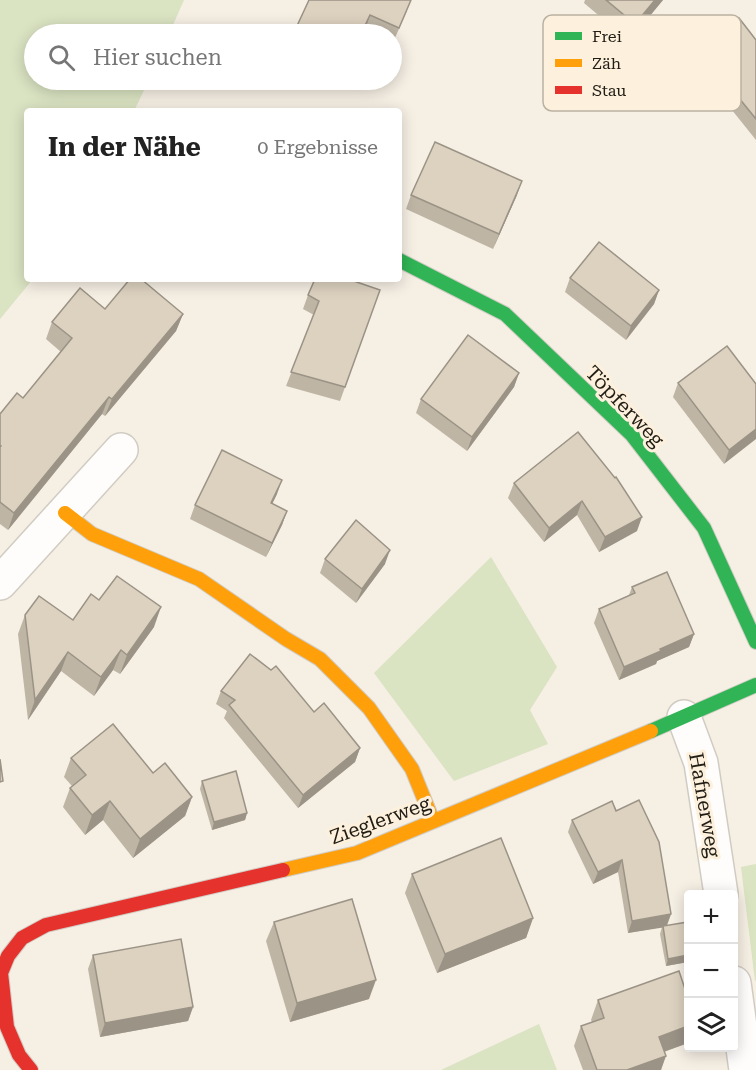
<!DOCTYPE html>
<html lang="de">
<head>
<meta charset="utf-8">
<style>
	body { margin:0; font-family:"Roboto Serif",serif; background:#f6f6f6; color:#222 }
	.controls { position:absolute; right:18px; bottom:18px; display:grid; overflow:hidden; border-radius:6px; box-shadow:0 3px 15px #0003 }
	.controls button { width:54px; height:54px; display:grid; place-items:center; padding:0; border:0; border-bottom:2px solid #e0e0e0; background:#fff; color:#222; font:30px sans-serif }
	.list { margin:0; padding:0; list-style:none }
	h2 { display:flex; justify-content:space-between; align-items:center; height:78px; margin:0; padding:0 24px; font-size:26px }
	h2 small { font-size:20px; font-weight:400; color:#767676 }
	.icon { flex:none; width:33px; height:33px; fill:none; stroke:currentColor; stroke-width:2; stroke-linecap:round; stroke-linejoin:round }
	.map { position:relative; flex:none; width:756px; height:1070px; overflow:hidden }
	.search { position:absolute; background:#fff; box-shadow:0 3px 15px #0003; left:24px; top:24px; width:378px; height:66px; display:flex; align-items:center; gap:15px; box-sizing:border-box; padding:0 21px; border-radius:33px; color:#767676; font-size:22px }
	.panel { position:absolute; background:#fff; box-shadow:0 3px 15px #0003; left:24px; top:108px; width:378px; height:174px; border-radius:6px }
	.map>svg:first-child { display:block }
</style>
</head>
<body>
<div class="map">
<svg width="756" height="1070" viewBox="0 0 756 1070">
	<rect width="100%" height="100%" fill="#f6efe4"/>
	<g fill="#dae3c2">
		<polygon points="0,0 184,0 169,34 34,34 34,80 149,80 134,111 27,111 27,279 33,279 0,319"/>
		<polygon points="491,557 557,667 530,710 548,744 454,781 374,673"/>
		<polygon points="756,864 756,980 755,981 741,867"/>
		<polygon points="539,1024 557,1070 441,1070"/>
	</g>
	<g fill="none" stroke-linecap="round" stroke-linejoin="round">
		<g stroke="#d1ccc3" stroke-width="36">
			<g id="street">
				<polyline points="0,583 121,450"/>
				<polyline points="684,717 701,763 721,894"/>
				<polyline points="734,983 746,1070"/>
			</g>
		</g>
		<g stroke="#d1ccc3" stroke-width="16">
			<g id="fast">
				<polyline points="399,260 505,314 632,435 704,528 756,642"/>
				<polyline points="651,731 756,685"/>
			</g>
		</g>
		<g stroke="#d1ccc3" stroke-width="16">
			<g id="slow">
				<polyline points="65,513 92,534 199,579 286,639 320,659 369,708 412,769 433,821"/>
				<polyline points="283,870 357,853 651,731"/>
			</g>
		</g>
		<g stroke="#d1ccc3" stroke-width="16">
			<polyline id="jam" points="31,1070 19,1055 7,1027 1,973 8,956 22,938 46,925 283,870"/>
		</g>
		<use href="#street" stroke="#fefdfb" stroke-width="33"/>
		<use href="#fast" stroke="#30b455" stroke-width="14"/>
		<use href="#slow" stroke="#ff9f0a" stroke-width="14"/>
		<use href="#jam" stroke="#e5322d" stroke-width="14"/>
	</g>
	<g fill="#beb5a5">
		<polygon points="309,0 407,11 394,40 392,39 392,34 381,34 366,27 362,34 293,34"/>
		<polygon points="585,0 663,0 629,41 584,3"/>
		<polygon points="756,40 756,140 695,64 700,50"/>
		<polygon points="411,195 517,195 493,249 406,209"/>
		<polygon points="570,278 659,290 654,304 626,340 565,292"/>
		<polygon points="380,290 340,401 286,386 314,315 303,309 308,295"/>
		<polygon points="105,309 183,314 176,331 105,416 102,414 8,530 0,524 0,414 23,398 61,352 46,339 52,322"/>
		<polygon points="519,373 514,387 467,451 416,413 421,399"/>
		<polygon points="678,383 756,384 724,464 673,397"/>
		<polygon points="578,432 637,531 599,552 577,515 544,542 508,498 514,483"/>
		<polygon points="277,494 272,503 287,511 282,525 266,557 190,519 195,505"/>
		<polygon points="325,559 385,564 356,603 320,573"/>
		<polygon points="632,587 694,634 689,647 657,661 656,664 619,680 594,623 599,609 629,595"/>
		<polygon points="99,600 154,627 120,674 113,670 94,696 61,671 28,720 18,634 25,615 73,620"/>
		<polygon points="221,691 314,712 360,748 355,762 298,808 224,718 227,711 216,704"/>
		<polygon points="71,758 153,773 192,797 185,816 133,858 103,820 85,835 63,807 70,788 72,786 64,777"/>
		<polygon points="202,781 247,813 245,820 212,830 200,789"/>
		<polygon points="612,801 671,914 667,926 688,922 688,962 666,966 660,934 662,927 628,933 618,872 593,884 568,832 572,820"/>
		<polygon points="412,874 533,918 526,938 437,973 405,893"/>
		<polygon points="274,922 369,999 290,1022 266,941"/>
		<polygon points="93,955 193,1007 188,1021 100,1037 88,969"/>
		<polygon points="688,998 688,1043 664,1052 661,1070 583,1070 574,1046 581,1026 592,1022 591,1020 598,1000"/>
	</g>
	<g fill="#9b9386">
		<polygon points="655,0 663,0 629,41 635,24"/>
		<polygon points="370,15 366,27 362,34 361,34"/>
		<polygon points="522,181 517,195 493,249 499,234"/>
		<polygon points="659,290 654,304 626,340 631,326"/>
		<polygon points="183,314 176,331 105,416 112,399"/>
		<polygon points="519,373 514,387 467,451 472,437"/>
		<polygon points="109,397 102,414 8,530 14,513"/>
		<polygon points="756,429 756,439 724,464 729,450"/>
		<polygon points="282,480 277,494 266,517 271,503"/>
		<polygon points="582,501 577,515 544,542 549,528"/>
		<polygon points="287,511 282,525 266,557 272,543"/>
		<polygon points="642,517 637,531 599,552 605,537"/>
		<polygon points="390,550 385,564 356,603 362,589"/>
		<polygon points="161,607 154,627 120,674 127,655"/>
		<polygon points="694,634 689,647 657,661 656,664 619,680 624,667 660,649"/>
		<polygon points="121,650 113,670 94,696 101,677"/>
		<polygon points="68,652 61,671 28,720 35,700"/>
		<polygon points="360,748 355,762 298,808 303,795"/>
		<polygon points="192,797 185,816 133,858 140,839"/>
		<polygon points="110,801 103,820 85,835 92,815"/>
		<polygon points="247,813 245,820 212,830 214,822"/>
		<polygon points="622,860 618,872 593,884 598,872"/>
		<polygon points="671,914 666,927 628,933 632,921"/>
		<polygon points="533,918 526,938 437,973 445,954"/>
		<polygon points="688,955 688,962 666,966 668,959"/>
		<polygon points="376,980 369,999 290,1022 297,1003"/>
		<polygon points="193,1007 188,1021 100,1037 105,1023"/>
		<polygon points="688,1026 688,1043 652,1056 659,1037"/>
		<polygon points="666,1056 661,1070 627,1070"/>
	</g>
	<g fill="#ddd2c0" stroke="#9b9386" stroke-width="1.5">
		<polygon points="309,0 411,0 399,28 370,15 361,34 310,34 296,28"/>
		<polygon points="606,0 655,0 635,24"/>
		<polygon points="739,18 756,40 756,119 700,50"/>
		<polygon points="435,142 522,181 499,234 411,195"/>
		<polygon points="599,242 659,290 631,326 570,278"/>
		<polygon points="130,279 141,279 183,314 112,399 109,397 14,513 0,502 0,447 1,446 0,445 0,414 17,393 23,398 72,338 52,322 80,288 105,309"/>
		<polygon points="315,279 348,279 380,290 345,387 291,372 319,301 308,295"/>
		<polygon points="468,335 519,373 472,437 421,399"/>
		<polygon points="727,346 756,384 756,429 729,450 678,383"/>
		<polygon points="578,432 615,478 616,477 642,517 605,537 582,501 549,528 514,483"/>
		<polygon points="222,450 282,480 271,503 287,511 272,543 195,505"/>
		<polygon points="356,520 390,550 362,589 325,559"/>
		<polygon points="667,572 694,634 660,649 661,651 624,667 599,609 635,593 632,587"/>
		<polygon points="117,576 161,607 127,655 121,650 101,677 68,652 35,700 25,615 39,596 73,620 91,594 99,600"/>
		<polygon points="250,654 271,670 276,666 314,712 324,703 360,748 303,795 229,705 235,700 221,691"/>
		<polygon points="113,724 153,773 165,763 192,797 140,839 110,801 92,815 70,788 86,775 71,758"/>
		<polygon points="0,759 3,781 0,782"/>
		<polygon points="236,771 247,813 214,822 202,781"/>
		<polygon points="639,800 659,842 671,914 632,921 622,860 598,872 572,820 612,801 616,811"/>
		<polygon points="501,838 533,918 445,954 412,874"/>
		<polygon points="352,899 376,980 297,1003 274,922"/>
		<polygon points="688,922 688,955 668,959 663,926"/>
		<polygon points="181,939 193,1007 105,1023 93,955"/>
		<polygon points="679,971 688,998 688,1026 659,1037 666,1056 627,1070 597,1070 581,1026 604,1018 598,1000"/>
	</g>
	<g text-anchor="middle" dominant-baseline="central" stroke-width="6" stroke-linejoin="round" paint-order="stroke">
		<g font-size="20" fill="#211d15" stroke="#fdf1dd">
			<text transform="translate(625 406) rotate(46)">Töpferweg</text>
			<text transform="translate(705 805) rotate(80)">Hafnerweg</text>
			<text transform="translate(380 820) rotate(-20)">Zieglerweg</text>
		</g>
	</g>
	<rect x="543" y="15" width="198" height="96" rx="9" fill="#fdf1dd" stroke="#bbb1a1" stroke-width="1.5"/>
	<rect x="555" y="32" width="27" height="8" fill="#30b455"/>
	<rect x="555" y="59" width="27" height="8" fill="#ff9f0a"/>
	<rect x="555" y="86" width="27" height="8" fill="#e5322d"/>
	<g font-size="16" fill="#211d15">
		<text x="592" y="42">Frei</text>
		<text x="592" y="69">Zäh</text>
		<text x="592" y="96">Stau</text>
	</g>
</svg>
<div class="controls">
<button>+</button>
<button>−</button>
<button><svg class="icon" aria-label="layers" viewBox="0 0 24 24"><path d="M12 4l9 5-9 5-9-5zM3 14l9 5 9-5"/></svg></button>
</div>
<div class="search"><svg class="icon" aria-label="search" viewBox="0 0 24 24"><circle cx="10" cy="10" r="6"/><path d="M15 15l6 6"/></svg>Hier suchen</div>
<section class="panel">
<h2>In der Nähe<small>0 Ergebnisse</small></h2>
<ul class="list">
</ul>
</section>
</div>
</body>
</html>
